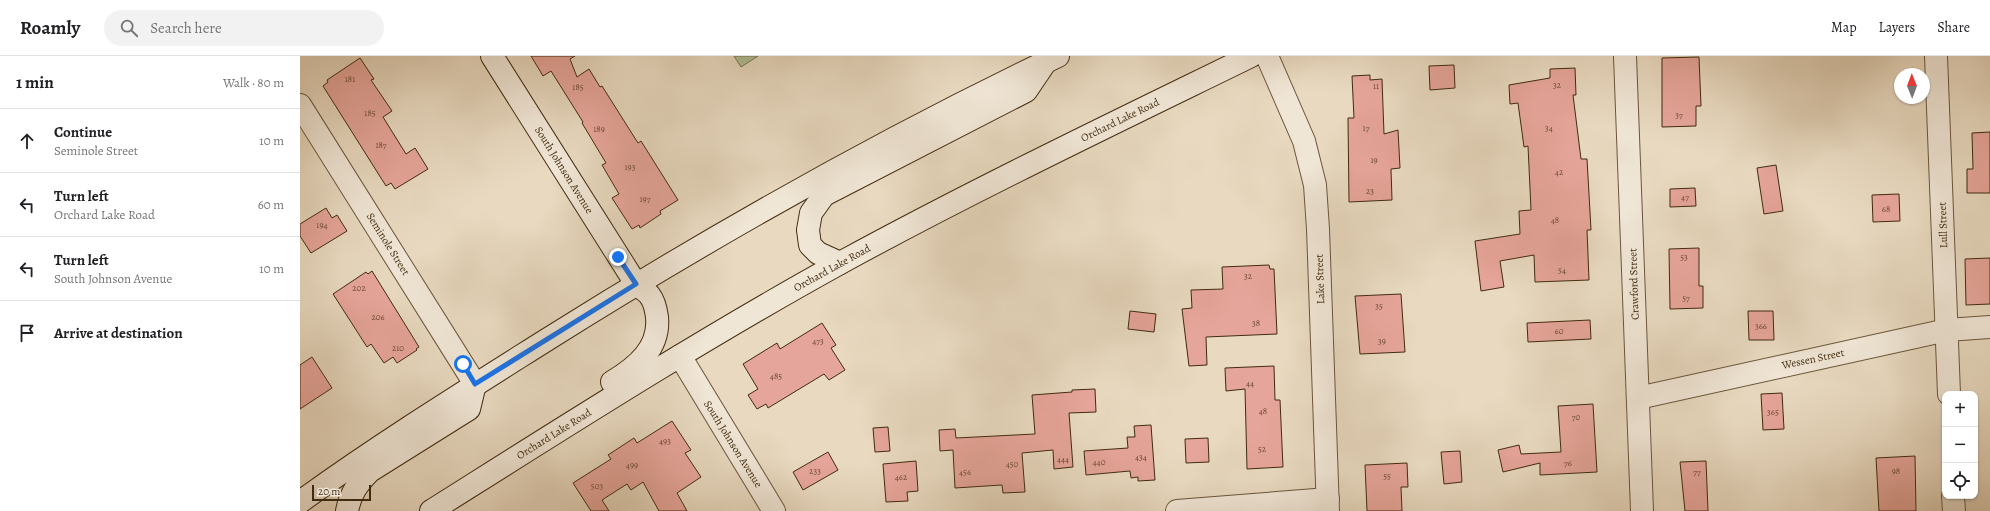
<!DOCTYPE html>
<html lang="en">
<head>
<meta charset="utf-8">
<style>
	body { margin:0; font-family:Alegreya,serif; background:#f2f2f2; color:#202124 }
	.controls { position:absolute; right:12px; bottom:12px; display:grid; overflow:hidden; border-radius:8px; box-shadow:0 1px 3px #0004 }
	.controls button { width:36px; height:36px; display:grid; place-items:center; padding:0; border:0; border-bottom:1px solid #e0e0e0; background:#fff; color:#202124; font:20px sans-serif }
	.compass { position:absolute; left:1594px; top:12px; width:36px; height:36px; border-radius:50%; background:#fff; box-shadow:0 1px 3px #0004; rotate:359deg }
	.scale { position:absolute; left:12px; bottom:10px; width:59px; box-sizing:border-box; padding-left:4px; border:2px solid #412b0f; border-top:0; font-size:11px; line-height:14px; white-space:nowrap; color:#412b0f; -webkit-text-stroke:3px #f0e6d6; paint-order:stroke }
	.stop { position:absolute; width:12px; height:12px; margin:-9px; border:3px solid #1a73e8; border-radius:50%; background:#fff }
	.stop.end { background:#1a73e8; border-color:#fff; box-shadow:0 1px 4px #0008 }
	.list { margin:0; padding:0; list-style:none }
	h2 { display:flex; justify-content:space-between; align-items:center; height:52px; margin:0; padding:0 16px; font-size:17px }
	h2 small { font-size:13px; font-weight:400; color:#757577 }
	.list li { display:grid; grid-template-columns:26px 1fr auto; gap:12px; align-items:center; box-sizing:border-box; height:64px; padding:0 16px; border-top:1px solid #e0e0e0 }
	.list b { display:block; font-size:15px; white-space:nowrap }
	.list p { margin:0; font-size:13px; white-space:nowrap; color:#757577 }
	.list em { font-size:13px; font-style:normal; color:#757577 }
	.icon { flex:none; width:22px; height:22px; fill:none; stroke:currentColor; stroke-width:2; stroke-linecap:round; stroke-linejoin:round }
	.map { position:relative; flex:none; width:1690px; height:455px; overflow:hidden }
	header { display:flex; align-items:center; gap:24px; box-sizing:border-box; height:56px; padding:0 20px; background:#fff; border-bottom:1px solid #e0e0e0 }
	header strong { font-size:19px }
	nav { display:flex; gap:22px; margin-inline-start:auto; font-size:14px }
	.search { width:280px; height:36px; background:#f2f2f2; display:flex; align-items:center; gap:10px; box-sizing:border-box; padding:0 14px; border-radius:22px; color:#757577; font-size:15px }
	main { display:flex }
	aside { flex:1; background:#fff }
	.map>svg:first-child { display:block }
</style>
</head>
<body>
<header>
<strong>Roamly</strong>
<div class="search"><svg class="icon" aria-label="search" viewBox="0 0 24 24"><circle cx="10" cy="10" r="6"/><path d="M15 15l6 6"/></svg>Search here</div>
<nav><a>Map</a><a>Layers</a><a>Share</a></nav>
</header>
<main>
<aside>
<h2>1 min<small>Walk · 80 m</small></h2>
<ul class="list">
<li><svg class="icon" aria-label="ahead" viewBox="0 0 24 24"><path d="M12 20V5M6 11l6-6 6 6"/></svg><div><b>Continue</b><p>Seminole Street</p></div><em>10 m</em></li>
<li><svg class="icon" aria-label="left" viewBox="0 0 24 24"><path d="M17 20v-9H6M10 6l-5 5 5 5"/></svg><div><b>Turn left</b><p>Orchard Lake Road</p></div><em>60 m</em></li>
<li><svg class="icon" aria-label="left" viewBox="0 0 24 24"><path d="M17 20v-9H6M10 6l-5 5 5 5"/></svg><div><b>Turn left</b><p>South Johnson Avenue</p></div><em>10 m</em></li>
<li><svg class="icon" aria-label="arrive" viewBox="0 0 24 24"><path d="M6 21V4h12l-3 4 3 4H6"/></svg><div><b>Arrive at destination</b></div></li>
</ul>
</aside>
<div class="map">
<svg width="1690" height="455" viewBox="0 0 1690 455">
	<rect width="100%" height="100%" fill="#e8d9c0"/>
	<filter id="stains"><feTurbulence type="fractalNoise" baseFrequency=".005" numOctaves="4"/><feColorMatrix values="0 0 0 0 .2 0 0 0 0 .09 0 0 0 0 .02 0 0 0 .5 -.17"/></filter>
	<radialGradient id="worn" r=".72"><stop offset=".6" stop-color="#630" stop-opacity="0"/><stop offset="1" stop-color="#630" stop-opacity=".3"/></radialGradient>
	<polygon fill="#b1c096" stroke="#797652" points="434,0 458,0 441,11"/>
	<g fill="#e6a59a" stroke="#412b0f">
		<polygon points="231,0 275,0 270,3 277,21 289,13 300,31 302,30 338,87 341,85 378,144 360,155 361,158 340,172 339,169 332,173 312,142 319,138 302,109 306,107 282,67 283,66 251,15 243,20"/>
		<polygon points="1399,1 1401,50 1396,50 1396,70 1362,71 1362,2"/>
		<polygon points="60,2 74,23 71,24 92,55 83,61 106,98 115,92 128,113 95,133 91,127 86,130 23,30 28,26 27,24"/>
		<polygon points="1154,9 1155,32 1130,34 1129,10"/>
		<polygon points="1275,12 1276,39 1273,39 1281,103 1287,103 1291,174 1287,174 1289,224 1235,226 1234,199 1200,205 1204,231 1181,235 1175,185 1220,178 1219,155 1231,154 1228,90 1224,91 1218,47 1210,48 1209,29 1250,22 1250,13"/>
		<polygon points="1070,19 1070,24 1082,23 1084,78 1098,74 1100,112 1091,113 1092,144 1049,146 1048,62 1054,62 1052,20"/>
		<polygon points="1690,76 1690,137 1667,137 1667,113 1673,113 1672,77"/>
		<polygon points="1476,109 1483,155 1464,158 1457,112"/>
		<polygon points="1395,132 1396,150 1370,151 1370,133"/>
		<polygon points="1599,138 1600,165 1573,166 1572,139"/>
		<polygon points="26,152 32,162 37,159 47,175 11,197 0,180 0,168"/>
		<polygon points="1399,192 1399,230 1403,230 1403,252 1370,253 1369,193"/>
		<polygon points="1690,202 1690,248 1666,249 1665,203"/>
		<polygon points="969,209 970,213 974,213 977,278 906,281 907,309 889,310 882,253 892,252 891,234 923,233 922,211"/>
		<polygon points="72,215 119,291 116,293 117,294 97,307 93,301 84,307 71,288 67,291 33,238 66,216 68,218"/>
		<polygon points="1101,238 1105,296 1060,298 1055,240"/>
		<polygon points="830,255 856,258 854,276 828,273"/>
		<polygon points="1448,255 1473,255 1474,284 1449,284"/>
		<polygon points="1290,264 1291,283 1228,286 1227,267"/>
		<polygon points="522,267 536,289 531,292 545,314 529,324 524,318 468,352 466,348 457,353 448,339 458,333 443,308 477,287 480,293"/>
		<polygon points="12,301 32,332 0,353 0,309"/>
		<polygon points="974,310 975,344 980,344 983,411 947,413 945,333 926,335 925,312"/>
		<polygon points="795,333 796,356 769,357 773,411 754,413 753,394 722,397 725,436 703,437 702,429 655,432 653,394 640,395 639,374 655,373 656,382 735,378 732,339 772,336 772,334"/>
		<polygon points="1482,337 1484,373 1463,374 1461,338"/>
		<polygon points="1293,348 1297,416 1240,419 1240,407 1203,416 1198,394 1219,389 1221,398 1261,396 1258,350"/>
		<polygon points="372,365 391,394 385,397 401,421 377,437 387,455 359,455 343,426 331,434 327,428 302,444 309,455 291,455 273,427 311,403 308,399 334,382 337,387"/>
		<polygon points="851,369 855,424 838,425 838,421 831,422 830,415 786,419 784,395 828,392 827,381 835,381 834,370"/>
		<polygon points="588,371 590,395 575,396 573,372"/>
		<polygon points="908,382 909,406 886,407 885,383"/>
		<polygon points="1160,395 1162,426 1144,428 1141,396"/>
		<polygon points="528,396 538,414 503,434 493,416"/>
		<polygon points="1615,400 1616,455 1579,455 1576,402"/>
		<polygon points="616,405 618,435 607,436 608,445 586,446 583,408"/>
		<polygon points="1406,405 1408,455 1385,455 1380,406"/>
		<polygon points="1107,407 1108,431 1101,431 1102,455 1067,455 1065,409"/>
	</g>
	<g fill="none" stroke-linecap="round" stroke-linejoin="round">
		<g stroke="#6b563b" stroke-width="24">
			<g id="street">
				<polyline points="967,0 1004,85 1015,129 1018,173 1028,455"/>
				<polyline points="1325,0 1342,455"/>
				<polyline points="1636,0 1649,338"/>
				<polyline points="0,49 175,328"/>
				<polyline points="380,300 474,455"/>
				<polyline points="1338,342 1647,274 1690,271"/>
				<polyline points="1653,440 1654,455"/>
				<polyline points="877,455 1028,443"/>
			</g>
		</g>
		<g stroke="#412b0f" stroke-width="24">
			<g id="secondary">
				<path d="M192 0 336 228C340 232 347 235 350 240 354 245 356 254 357 261 360 292 337 311 312 326"/>
				<polyline points="540,207 518,197 510,189 508,174 511,157 524,139 726,35 745,7"/>
				<path d="M0 446C80 388 164 336 248 283 412 180 582 84 758 0"/>
				<path d="M47 455C50 438 58 427 70 415L169 353 175 328"/>
				<path d="M131 455C266 370 402 283 542 206 676 133 814 67 951 0"/>
			</g>
		</g>
		<use href="#street" stroke="#f0e6d6" stroke-width="22"/>
		<use href="#secondary" stroke="#f0e6d6" stroke-width="22"/>
	</g>
	<g fill="none" stroke-linecap="round" stroke-linejoin="round">
		<polyline stroke="#1a73e8" stroke-width="5" points="163,308 175,328 336,228 318,201"/>
	</g>
	<g text-anchor="middle" dominant-baseline="central" stroke-width="3" stroke-linejoin="round" paint-order="stroke">
		<g font-size="9" fill="#6a4a32">
			<text x="50" y="23">181</text>
			<text x="1257" y="29">32</text>
			<text x="1076" y="30">11</text>
			<text x="278" y="31">185</text>
			<text x="70" y="57">185</text>
			<text x="1379" y="59">37</text>
			<text x="1066" y="72">17</text>
			<text x="1249" y="72">34</text>
			<text x="299" y="73">189</text>
			<text x="81" y="89">187</text>
			<text x="1074" y="104">19</text>
			<text x="330" y="111">193</text>
			<text x="1259" y="116">42</text>
			<text x="1070" y="135">23</text>
			<text x="1385" y="141">47</text>
			<text x="345" y="143">197</text>
			<text x="1586" y="153">68</text>
			<text x="1255" y="164">48</text>
			<text x="22" y="169">194</text>
			<text x="1384" y="201">53</text>
			<text x="1262" y="214">54</text>
			<text x="948" y="220">32</text>
			<text x="59" y="232">202</text>
			<text x="1386" y="242">57</text>
			<text x="1079" y="250">35</text>
			<text x="78" y="261">206</text>
			<text x="956" y="267">38</text>
			<text x="1461" y="270">366</text>
			<text x="1259" y="275">60</text>
			<text x="518" y="285">473</text>
			<text x="1082" y="285">39</text>
			<text x="98" y="292">210</text>
			<text x="476" y="320">485</text>
			<text x="950" y="327">44</text>
			<text x="963" y="355">48</text>
			<text x="1473" y="356">365</text>
			<text x="1276" y="361">70</text>
			<text x="365" y="385">493</text>
			<text x="962" y="393">52</text>
			<text x="841" y="401">434</text>
			<text x="763" y="403">444</text>
			<text x="799" y="406">440</text>
			<text x="1268" y="407">76</text>
			<text x="712" y="408">450</text>
			<text x="332" y="409">499</text>
			<text x="515" y="415">233</text>
			<text x="1596" y="415">98</text>
			<text x="665" y="416">456</text>
			<text x="1397" y="416">77</text>
			<text x="1087" y="420">55</text>
			<text x="601" y="421">462</text>
			<text x="297" y="430">503</text>
		</g>
		<g font-size="11" fill="#412b0f" stroke="#f0e6d6">
			<text transform="translate(820 64) rotate(-26)">Orchard Lake Road</text>
			<text transform="translate(264 114) rotate(58)">South Johnson Avenue</text>
			<text transform="translate(1643 169) rotate(-92)">Lull Street</text>
			<text transform="translate(88 188) rotate(58)">Seminole Street</text>
			<text transform="translate(532 212) rotate(-29)">Orchard Lake Road</text>
			<text transform="translate(1020 223) rotate(-92)">Lake Street</text>
			<text transform="translate(1334 228) rotate(-92)">Crawford Street</text>
			<text transform="translate(1513 303) rotate(-12)">Wessen Street</text>
			<text transform="translate(254 378) rotate(-32)">Orchard Lake Road</text>
			<text transform="translate(433 388) rotate(58)">South Johnson Avenue</text>
		</g>
	</g>
	<rect width="100%" height="100%" filter="url(#stains)"/>
	<rect width="100%" height="100%" fill="url(#worn)"/>
</svg>
<div class="controls">
<button>+</button>
<button>−</button>
<button><svg class="icon" aria-label="locate" viewBox="0 0 24 24"><circle cx="12" cy="12" r="6"/><path d="M12 2v4M12 18v4M2 12h4M18 12h4"/></svg></button>
</div>
<svg class="compass" viewBox="-18 -18 36 36"><path d="M0-13l5 13h-10z" fill="#e53935"/><path d="M0 13l5-13h-10z" fill="#757577"/></svg>
<div class="scale">20 m</div>
<div class="stop" style="left:163px;top:308px"></div>
<div class="stop end" style="left:318px;top:201px"></div>
</div>
</main>
</body>
</html>
